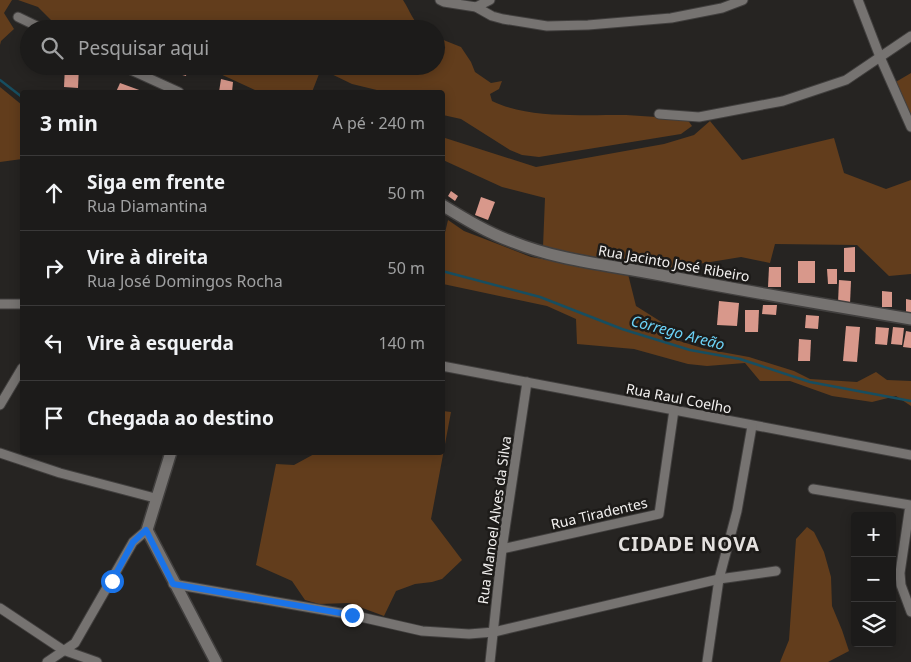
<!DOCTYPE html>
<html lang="pt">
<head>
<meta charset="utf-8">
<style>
	body { margin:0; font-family:"Noto Sans",sans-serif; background:#292827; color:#f1f3f6 }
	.controls { position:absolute; right:15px; bottom:15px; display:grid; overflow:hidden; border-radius:5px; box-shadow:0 2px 12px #0003 }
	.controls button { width:45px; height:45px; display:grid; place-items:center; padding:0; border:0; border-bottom:1px solid #3a3939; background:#1c1b1a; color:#f1f3f6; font:25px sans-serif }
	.stop { position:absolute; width:15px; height:15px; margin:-11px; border:4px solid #1a73e8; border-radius:50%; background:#fff }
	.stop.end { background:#1a73e8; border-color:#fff; box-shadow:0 1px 5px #0008 }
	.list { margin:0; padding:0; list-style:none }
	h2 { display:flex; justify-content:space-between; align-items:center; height:65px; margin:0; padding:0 20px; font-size:21px }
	h2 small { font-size:16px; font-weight:400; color:#a0a1a2 }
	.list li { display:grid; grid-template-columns:32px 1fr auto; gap:15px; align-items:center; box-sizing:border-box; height:75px; padding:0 20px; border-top:1px solid #3a3939 }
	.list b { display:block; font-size:19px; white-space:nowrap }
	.list p { margin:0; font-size:16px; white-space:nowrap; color:#a0a1a2 }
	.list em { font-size:16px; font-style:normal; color:#a0a1a2 }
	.icon { flex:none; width:28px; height:28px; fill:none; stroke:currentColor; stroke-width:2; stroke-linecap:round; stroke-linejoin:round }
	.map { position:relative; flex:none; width:911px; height:662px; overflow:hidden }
	.search { position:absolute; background:#1c1b1a; box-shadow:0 2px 12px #0003; left:20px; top:20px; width:425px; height:55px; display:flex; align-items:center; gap:12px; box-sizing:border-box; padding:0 18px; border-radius:28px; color:#a0a1a2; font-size:19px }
	.panel { position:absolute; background:#1c1b1a; box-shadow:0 2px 12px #0003; left:20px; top:90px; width:425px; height:365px; border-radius:5px }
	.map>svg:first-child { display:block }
</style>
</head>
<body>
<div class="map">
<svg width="911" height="662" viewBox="0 0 911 662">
	<rect width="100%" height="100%" fill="#262422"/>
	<g fill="#623d1c">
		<polygon points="0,0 12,0 4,13 14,29 1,41 0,45"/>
		<path d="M18 0H403C410 11 413 21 422 29H64L52 21 38 7Z"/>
		<path d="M436 37 461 47 471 62 475 72 491 83 502 81 499 89 490 94 492 101C531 120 584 114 626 115 646 116 667 118 687 119L692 126 681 134 539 157 522 155 510 150 461 119 443 115 442 92H385L352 84 321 69 312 92H259L203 66H436Z"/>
		<polygon points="911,73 911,118 894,83"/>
		<polygon points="0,87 22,105 22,159 0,162"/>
		<polygon points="710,121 742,160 834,138 844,173 886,189 911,180 911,274 889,276 857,245 775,244 770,263 741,257 662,270 543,247 545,198 502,187 443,160 442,137 536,167 664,144 694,135"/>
		<polygon points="448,220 464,231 531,257 628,274 636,306 663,323 657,334 705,349 749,357 794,371 810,379 857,382 876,372 887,380 911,381 911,406 896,396 872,402 832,396 790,381 760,381 745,363 707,366 688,364 634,349 577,344 576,319 547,306 443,284 443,241"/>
		<polygon points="443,411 451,412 431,519 462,560 442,579 432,582 415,584 396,591 384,616 349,603 319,604 305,600 292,581 256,565 276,464 294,465 316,453 442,452"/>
		<polygon points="807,527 814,532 824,552 831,577 832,606 842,630 849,651 828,662 780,662 789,640 796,539"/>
	</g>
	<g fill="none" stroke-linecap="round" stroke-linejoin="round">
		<g stroke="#174e60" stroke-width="2.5">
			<polyline points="0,80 22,97"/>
			<polyline points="442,271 540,297 622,329 690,350 740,359 810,382 911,401"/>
		</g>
	</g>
	<g fill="#d8988b">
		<polygon points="65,66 79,66 78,88 64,87"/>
		<polygon points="177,66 188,66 186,76 175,73"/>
		<polygon points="221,79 233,82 232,92 219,92"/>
		<polygon points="120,83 142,91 142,92 116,92"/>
		<polygon points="451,191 458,196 455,201 448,196"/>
		<polygon points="481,197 495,202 488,220 475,215"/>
		<polygon points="855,247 855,272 844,272 844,248"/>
		<rect x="798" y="261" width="17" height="22"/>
		<polygon points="769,267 781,267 781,287 768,287"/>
		<polygon points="827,269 837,269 837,284 828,284"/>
		<polygon points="839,280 851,281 850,304 838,303"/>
		<polygon points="882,291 892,292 892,307 882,307"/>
		<polygon points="906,299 911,300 911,314 906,314"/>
		<polygon points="719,301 739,303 737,326 717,325"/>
		<polygon points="763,305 777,305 776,315 762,314"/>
		<polygon points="745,310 759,310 758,332 745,332"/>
		<polygon points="806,315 819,316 818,329 805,328"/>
		<polygon points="846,326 860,327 857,362 843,361"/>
		<polygon points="876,327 889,328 887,345 875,344"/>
		<polygon points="893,327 904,328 902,345 891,344"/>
		<polygon points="906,331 911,332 911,348 903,347"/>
		<polygon points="799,339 811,340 810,361 798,361"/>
	</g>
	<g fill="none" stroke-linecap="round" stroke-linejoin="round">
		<g stroke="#413f3e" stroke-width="11">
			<g id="minor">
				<polyline points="440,0 444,2 476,7 492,16 503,19 547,26 588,25 671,18 722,8 743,0"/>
				<polyline points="858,0 880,57 911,127"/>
				<polyline points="476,7 490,0"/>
				<polyline points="18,17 43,29"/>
				<polyline points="122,66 179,92"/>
				<polyline points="659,114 699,117 783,101 846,80 911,36"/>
				<polyline points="0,304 22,304"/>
				<polyline points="442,366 911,455"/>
				<polyline points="0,405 22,368"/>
				<polyline points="0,453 60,473 155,498"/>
				<polyline points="813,489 910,505 900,573 901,585 911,612"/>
				<polyline points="502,549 659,514 674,410"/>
				<polyline points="173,584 352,615 422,631 469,634 494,632 719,579 776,571"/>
				<polyline points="0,608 63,650 97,662"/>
				<polyline points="47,662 75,643 133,542 147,530"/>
				<polyline points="490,662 502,549 527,382"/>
				<polyline points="707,662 719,579 737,511 752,426"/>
			</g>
		</g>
		<g stroke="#413f3e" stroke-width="14">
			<g id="tertiary">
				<path d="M442 205C465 219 488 233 513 242 560 261 611 265 661 275 744 291 827 305 911 319"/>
				<polyline points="171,452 147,530 216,662"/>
			</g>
		</g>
		<use href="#minor" stroke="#767371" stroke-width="9"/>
		<use href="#tertiary" stroke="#767371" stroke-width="11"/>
	</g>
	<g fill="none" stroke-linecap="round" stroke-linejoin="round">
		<polyline stroke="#1a73e8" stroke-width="6" points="112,581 133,542 146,530 173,584 352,615"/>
	</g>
	<g text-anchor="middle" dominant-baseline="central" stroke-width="5" stroke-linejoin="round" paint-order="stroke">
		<g font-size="14" fill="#f2f0ef" stroke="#1d1b19">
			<text transform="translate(674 263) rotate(10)">Rua Jacinto José Ribeiro</text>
			<text transform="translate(679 398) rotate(11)">Rua Raul Coelho</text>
			<text transform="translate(599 513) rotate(-13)">Rua Tiradentes</text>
			<text transform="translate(494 520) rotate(-82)">Rua Manoel Alves da Silva</text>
		</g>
		<g font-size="15" font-style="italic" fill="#6cd3f8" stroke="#1d1b19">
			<text transform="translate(678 332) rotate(15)">Córrego Areão</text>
		</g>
		<g font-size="19" font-weight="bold" letter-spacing="1" fill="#e4e1df" stroke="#1d1b19">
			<text x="689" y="544">CIDADE NOVA</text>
		</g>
	</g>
</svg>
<div class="controls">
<button>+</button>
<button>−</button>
<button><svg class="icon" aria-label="layers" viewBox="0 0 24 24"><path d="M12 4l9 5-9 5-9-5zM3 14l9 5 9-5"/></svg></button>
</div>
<div class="stop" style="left:112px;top:581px"></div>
<div class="stop end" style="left:352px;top:615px"></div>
<div class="search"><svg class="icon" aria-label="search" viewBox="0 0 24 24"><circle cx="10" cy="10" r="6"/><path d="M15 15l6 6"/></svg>Pesquisar aqui</div>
<section class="panel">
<h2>3 min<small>A pé · 240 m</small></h2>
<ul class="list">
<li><svg class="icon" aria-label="ahead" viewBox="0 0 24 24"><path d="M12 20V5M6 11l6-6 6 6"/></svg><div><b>Siga em frente</b><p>Rua Diamantina</p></div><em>50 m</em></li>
<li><svg class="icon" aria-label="right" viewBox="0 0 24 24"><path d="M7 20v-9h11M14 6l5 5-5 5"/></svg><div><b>Vire à direita</b><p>Rua José Domingos Rocha</p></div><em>50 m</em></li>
<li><svg class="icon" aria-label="left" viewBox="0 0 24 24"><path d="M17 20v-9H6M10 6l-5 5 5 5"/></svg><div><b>Vire à esquerda</b></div><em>140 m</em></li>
<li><svg class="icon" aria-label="arrive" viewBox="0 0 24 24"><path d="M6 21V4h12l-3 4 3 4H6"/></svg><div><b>Chegada ao destino</b></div></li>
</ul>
</section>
</div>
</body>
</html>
